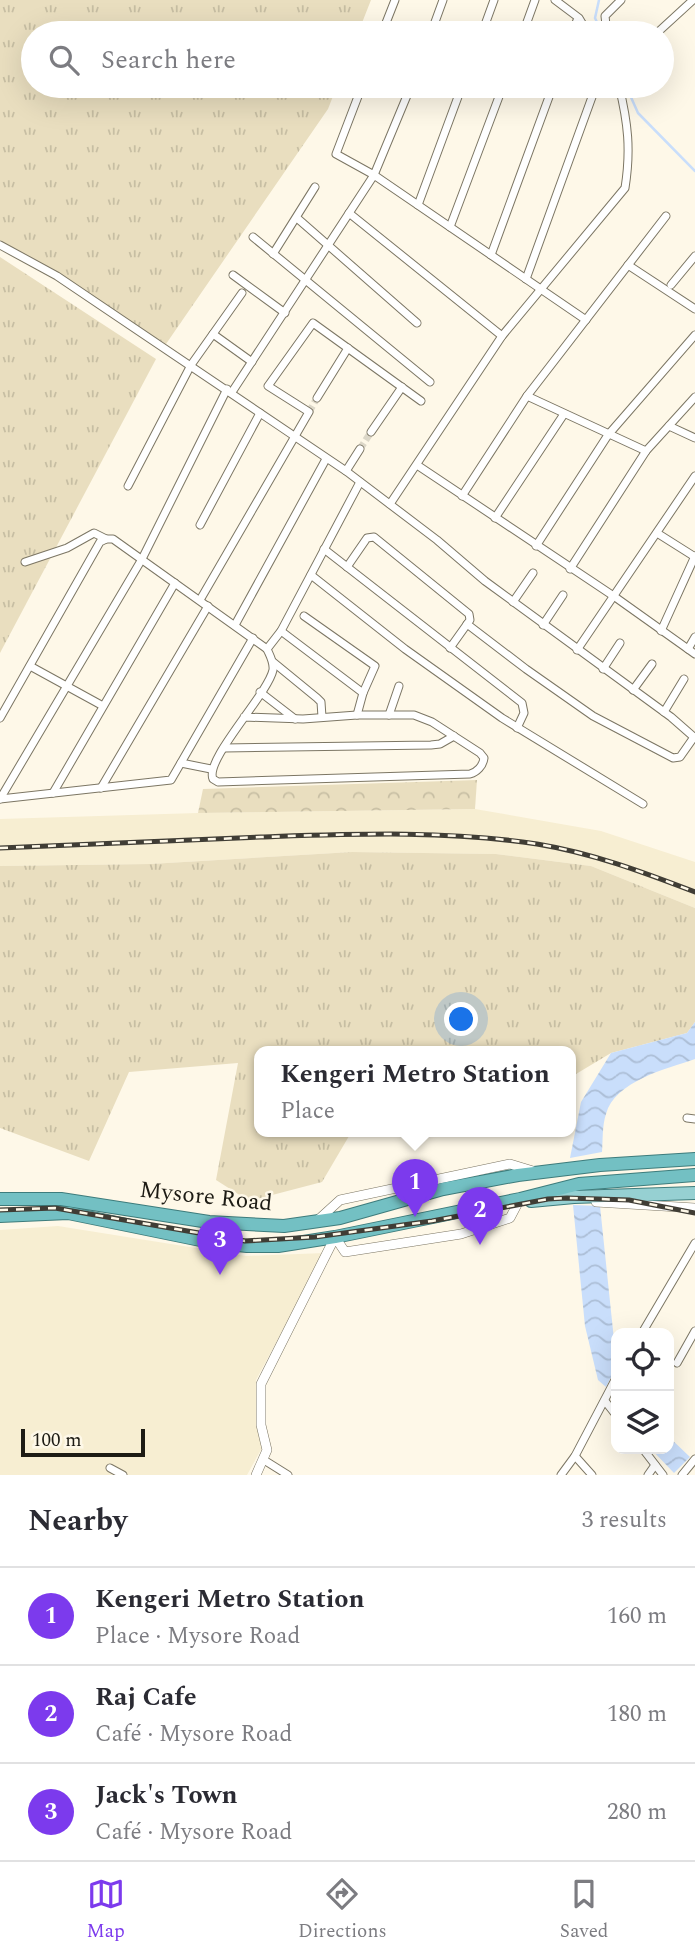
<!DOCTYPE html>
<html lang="en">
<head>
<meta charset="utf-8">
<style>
	body { margin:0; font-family:Spectral,serif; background:#f7f7f7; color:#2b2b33 }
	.controls { position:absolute; right:21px; bottom:21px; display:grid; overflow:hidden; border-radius:14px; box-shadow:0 7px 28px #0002 }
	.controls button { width:63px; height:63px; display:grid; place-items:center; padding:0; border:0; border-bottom:2px solid #e1e1e2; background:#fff; color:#2b2b33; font:35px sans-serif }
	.scale { position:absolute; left:21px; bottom:18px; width:124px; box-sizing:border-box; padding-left:7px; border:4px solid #1d1b14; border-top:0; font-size:19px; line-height:24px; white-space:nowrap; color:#1d1b14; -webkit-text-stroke:5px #fef8e8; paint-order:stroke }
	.you { position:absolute; left:462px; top:1020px; width:24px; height:24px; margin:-18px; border:5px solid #fff; border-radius:50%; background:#1a73e8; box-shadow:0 0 0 10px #1a73e833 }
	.badge { display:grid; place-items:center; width:46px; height:46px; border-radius:50%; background:#7c3aed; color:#fff; font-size:23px; font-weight:700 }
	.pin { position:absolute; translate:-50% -58px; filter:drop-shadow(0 2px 4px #0008) }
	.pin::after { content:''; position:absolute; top:37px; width:24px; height:21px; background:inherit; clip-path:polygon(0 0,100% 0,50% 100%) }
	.popup { position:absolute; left:254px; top:1046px; width:322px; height:91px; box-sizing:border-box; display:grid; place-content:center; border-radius:14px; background:#fff; filter:drop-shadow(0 2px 5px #0005); font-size:23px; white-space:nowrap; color:#7c7c81 }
	.popup b { font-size:26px; color:#2b2b33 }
	.popup::after { content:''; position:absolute; left:50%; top:100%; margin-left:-14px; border:14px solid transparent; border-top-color:#fff }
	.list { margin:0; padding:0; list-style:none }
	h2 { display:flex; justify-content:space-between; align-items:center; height:91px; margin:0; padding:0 28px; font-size:30px }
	h2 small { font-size:23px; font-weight:400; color:#7c7c81 }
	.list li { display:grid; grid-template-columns:46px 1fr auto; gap:21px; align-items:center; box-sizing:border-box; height:98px; padding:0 28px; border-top:2px solid #e1e1e2 }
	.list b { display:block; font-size:26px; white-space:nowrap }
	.list p { margin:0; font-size:23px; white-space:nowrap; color:#7c7c81 }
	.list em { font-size:23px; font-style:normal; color:#7c7c81 }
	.icon { flex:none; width:38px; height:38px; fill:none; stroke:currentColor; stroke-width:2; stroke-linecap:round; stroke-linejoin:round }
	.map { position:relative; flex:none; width:695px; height:1475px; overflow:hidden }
	.search { position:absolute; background:#fff; box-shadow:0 7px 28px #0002; left:21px; right:21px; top:21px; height:77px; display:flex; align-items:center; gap:18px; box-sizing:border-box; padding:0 24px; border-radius:38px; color:#7c7c81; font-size:26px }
	.sheet { height:385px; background:#fff }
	nav { display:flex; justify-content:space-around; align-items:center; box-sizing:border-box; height:98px; border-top:2px solid #e1e1e2; background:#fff; font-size:19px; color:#7c7c81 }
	nav a { display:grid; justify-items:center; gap:4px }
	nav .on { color:#7c3aed }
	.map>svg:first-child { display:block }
</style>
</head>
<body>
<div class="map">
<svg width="695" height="1475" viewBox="0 0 695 1475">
	<defs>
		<pattern id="grass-tufts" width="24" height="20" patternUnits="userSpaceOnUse" patternTransform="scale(1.75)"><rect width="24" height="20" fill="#e9debf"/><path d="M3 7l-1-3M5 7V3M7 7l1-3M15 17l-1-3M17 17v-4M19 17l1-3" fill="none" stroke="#c7bea3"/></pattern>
		<pattern id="park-crowns" width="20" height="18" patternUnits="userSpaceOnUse" patternTransform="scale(1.75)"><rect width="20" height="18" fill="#e9debf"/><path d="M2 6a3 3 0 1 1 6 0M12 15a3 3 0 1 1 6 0" fill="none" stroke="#c7bea3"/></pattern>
		<pattern id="water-waves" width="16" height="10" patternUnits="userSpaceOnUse" patternTransform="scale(1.75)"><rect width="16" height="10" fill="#c9defb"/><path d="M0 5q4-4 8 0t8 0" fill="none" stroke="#acbed6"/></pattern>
	</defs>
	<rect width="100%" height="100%" fill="#fef8e8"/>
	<g fill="#f7eed2">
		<polygon points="475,809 601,831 695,862 695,908 591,866 496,854 352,852 150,864 0,866 0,819 198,813"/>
		<polygon points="58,1226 246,1256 324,1253 256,1380 256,1426 263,1446 247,1475 0,1475 0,1230"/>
	</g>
	<g fill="url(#grass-tufts)">
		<polygon points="0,0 371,0 358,33 33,33 33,86 337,86 328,109 166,344 0,242"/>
		<polygon points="0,257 156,359 0,653"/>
		<polygon points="352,852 496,854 591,866 695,908 695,1022 687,1033 611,1053 571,1077 571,1051 259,1051 259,1131 352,1131 322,1182 249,1201 216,1180 238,1063 129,1072 89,1161 0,1128 0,866 150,864"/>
	</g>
	<polygon fill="url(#park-crowns)" points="477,780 475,809 198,813 203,789"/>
	<g fill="url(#water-waves)">
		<path d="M695 1022V1059C666 1069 615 1081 606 1114 602 1126 603 1140 602 1152L570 1158 581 1102 611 1053 687 1033Z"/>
		<polygon points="573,1205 600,1206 616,1359 616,1368 606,1387 598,1380 585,1326"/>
		<polygon points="669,1437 690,1457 674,1473 651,1449 669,1449"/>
	</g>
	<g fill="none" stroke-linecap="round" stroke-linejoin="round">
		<g stroke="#c9defb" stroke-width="2.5">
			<polyline points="599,0 595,18 602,33"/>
			<polyline points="626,86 638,113 695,171"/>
		</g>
		<g stroke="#dcd7c8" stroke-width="7" stroke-dasharray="7 3.5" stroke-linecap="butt">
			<polyline points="309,412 317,398"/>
			<polyline points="360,449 371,432"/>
		</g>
		<g stroke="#7c7664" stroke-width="9">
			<g id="minor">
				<polyline points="555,0 579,18 588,33"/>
				<polyline points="382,33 395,0"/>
				<polyline points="431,33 443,0"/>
				<polyline points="482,33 494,0"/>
				<polyline points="523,33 535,0"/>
				<polyline points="572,33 578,18"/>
				<polyline points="612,33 606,25 605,16 621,0"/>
				<polyline points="657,33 693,0"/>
				<polyline points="362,86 336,154 374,175 411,86"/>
				<polyline points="418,205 462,86"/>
				<polyline points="349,213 502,336"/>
				<polyline points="297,218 417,323"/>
				<polyline points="450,227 503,86"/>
				<polyline points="253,237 430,382"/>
				<polyline points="0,245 57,276 346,471 437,540 485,581 671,717 695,738"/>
				<polyline points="273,254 315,187"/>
				<polyline points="491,255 553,86"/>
				<polyline points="628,265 695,309"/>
				<polyline points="233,275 285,313"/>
				<polyline points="526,279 596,86"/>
				<polyline points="671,285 695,256"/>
				<polyline points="213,334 252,362"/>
				<polyline points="232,392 374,175 586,320"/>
				<polyline points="527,396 646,451"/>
				<polyline points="317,398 348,348"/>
				<polyline points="669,426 695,438"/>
				<polyline points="371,432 402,387"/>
				<polyline points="417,465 615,597 695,654"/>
				<polyline points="346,471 360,449"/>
				<polyline points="128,486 191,365 242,293"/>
				<polyline points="462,496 527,396 666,216"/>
				<path d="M390 504 502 336 625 188C631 150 628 123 619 86"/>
				<polyline points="495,518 564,414"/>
				<polyline points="200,525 260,413"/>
				<polyline points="657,533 695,557"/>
				<polyline points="536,546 608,435 695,335"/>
				<polyline points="324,549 522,703 524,713 517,728"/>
				<polyline points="25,562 67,548 94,533 106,539"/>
				<polyline points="347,567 367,538 374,537 469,614 470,620 450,648"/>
				<polyline points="570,569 646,451 695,397"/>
				<polyline points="311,575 405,649 502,718 643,804"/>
				<polyline points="200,600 309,412 268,386 313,323 421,401"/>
				<polyline points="513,602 533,573"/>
				<polyline points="304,616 375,666 363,693 357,715"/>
				<polyline points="467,624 526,669 593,716 673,758 680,757 694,737"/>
				<polyline points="235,625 326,459"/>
				<polyline points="543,625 563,595"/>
				<polyline points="281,631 363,693"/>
				<polyline points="661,631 695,556"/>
				<polyline points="688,649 695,637"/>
				<polyline points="577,650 695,476"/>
				<polyline points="273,662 317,698 321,702 322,717"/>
				<polyline points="30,666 103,706"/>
				<polyline points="603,669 620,643"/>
				<polyline points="633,690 652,664"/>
				<polyline points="260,692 295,719"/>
				<polyline points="664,712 684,679"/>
				<polyline points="389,715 399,686"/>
				<path d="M244 717 303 719 357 715H414L432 722 480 753 484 758C483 766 477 772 470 774L218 782 213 779C204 760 268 694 273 670 274 662 270 656 267 649"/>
				<polyline points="0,718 100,542 106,539 113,539 267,649 281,631 360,482"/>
				<polyline points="224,748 431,745 440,744 454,736"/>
				<polyline points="181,763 211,769"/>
				<polyline points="101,788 208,606"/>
				<polyline points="53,793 175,583"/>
				<polyline points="0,799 142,559 227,389"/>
				<polyline points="0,799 171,780 253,638"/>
				<polyline points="687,1118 695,1119"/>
				<polyline points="642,1333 695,1243"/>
				<polyline points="677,1363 695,1331"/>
				<polyline points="605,1401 616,1415"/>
				<polyline points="643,1449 663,1475"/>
				<polyline points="575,1456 592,1475"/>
				<polyline points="264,1460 288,1475"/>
				<polyline points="110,1468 123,1475"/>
				<polyline points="561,1475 575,1456 616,1378"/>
				<polyline points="648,1475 655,1465"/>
				<polyline points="682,1475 695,1459"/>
			</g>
		</g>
		<g stroke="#7c7664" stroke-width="10">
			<g id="tertiary">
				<polyline points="596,1202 695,1208"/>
				<polyline points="318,1220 340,1200 510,1164 533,1171"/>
				<polyline points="256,1475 267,1450 261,1425 261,1384 335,1237 345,1252 461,1234 510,1218 520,1199"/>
			</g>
		</g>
		<g stroke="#3e7c7c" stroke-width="14">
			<polyline id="primary" points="531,1201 574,1197 695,1193"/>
		</g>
		<g stroke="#3e7c7c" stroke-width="14">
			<g id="trunk">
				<polyline points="0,1199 61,1199 209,1222 284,1226 340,1218 443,1189 518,1175 600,1165 695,1159"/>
				<polyline points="0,1216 68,1213 210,1242 247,1246 278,1246 335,1237 520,1199 579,1184 695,1175"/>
			</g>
		</g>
		<use href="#minor" stroke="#fff" stroke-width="7"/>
		<use href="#tertiary" stroke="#fff" stroke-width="9"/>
		<use href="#primary" stroke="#96d0d2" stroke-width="12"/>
		<use href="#trunk" stroke="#73c0c3" stroke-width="12"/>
		<g stroke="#403d35" stroke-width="5">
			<g id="rail">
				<path d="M0 848C87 844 174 841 261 837 353 834 446 830 537 844 592 853 643 872 695 892"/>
				<polyline points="0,1210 55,1208 245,1241 315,1237 432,1221 548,1199 567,1198 629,1200 695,1213"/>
			</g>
		</g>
		<use href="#rail" stroke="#fef8e8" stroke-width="2.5" stroke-dasharray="8" stroke-linecap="butt"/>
	</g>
	<g text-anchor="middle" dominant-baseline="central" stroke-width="5" stroke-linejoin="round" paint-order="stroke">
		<g font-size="23" fill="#1d1b14" stroke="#fef8e8">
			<text transform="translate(206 1197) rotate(6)">Mysore Road</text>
		</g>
	</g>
</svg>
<div class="controls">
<button><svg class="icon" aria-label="locate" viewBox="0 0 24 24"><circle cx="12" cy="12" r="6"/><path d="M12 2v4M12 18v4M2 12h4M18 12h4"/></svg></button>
<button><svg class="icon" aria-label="layers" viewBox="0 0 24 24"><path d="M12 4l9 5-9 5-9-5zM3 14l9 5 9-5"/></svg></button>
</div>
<div class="scale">100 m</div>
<div class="you"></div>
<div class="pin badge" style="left:415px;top:1217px">1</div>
<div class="popup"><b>Kengeri Metro Station</b>Place</div>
<div class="pin badge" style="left:480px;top:1245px">2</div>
<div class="pin badge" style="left:220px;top:1275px">3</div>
<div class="search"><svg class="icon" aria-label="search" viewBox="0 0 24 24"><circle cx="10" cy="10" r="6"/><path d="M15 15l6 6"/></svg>Search here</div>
</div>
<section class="sheet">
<h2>Nearby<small>3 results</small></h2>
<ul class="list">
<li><span class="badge">1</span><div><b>Kengeri Metro Station</b><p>Place · Mysore Road</p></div><em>160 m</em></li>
<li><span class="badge">2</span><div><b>Raj Cafe</b><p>Café · Mysore Road</p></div><em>180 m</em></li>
<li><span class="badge">3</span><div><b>Jack's Town</b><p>Café · Mysore Road</p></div><em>280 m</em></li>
</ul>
</section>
<nav>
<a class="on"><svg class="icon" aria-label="map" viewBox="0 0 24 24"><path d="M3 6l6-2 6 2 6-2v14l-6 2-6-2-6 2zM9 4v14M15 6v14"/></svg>Map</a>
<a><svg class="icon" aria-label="directions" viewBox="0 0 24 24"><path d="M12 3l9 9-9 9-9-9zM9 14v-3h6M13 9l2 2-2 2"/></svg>Directions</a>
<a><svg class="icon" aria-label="saved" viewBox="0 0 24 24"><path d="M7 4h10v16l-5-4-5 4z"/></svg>Saved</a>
</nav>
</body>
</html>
